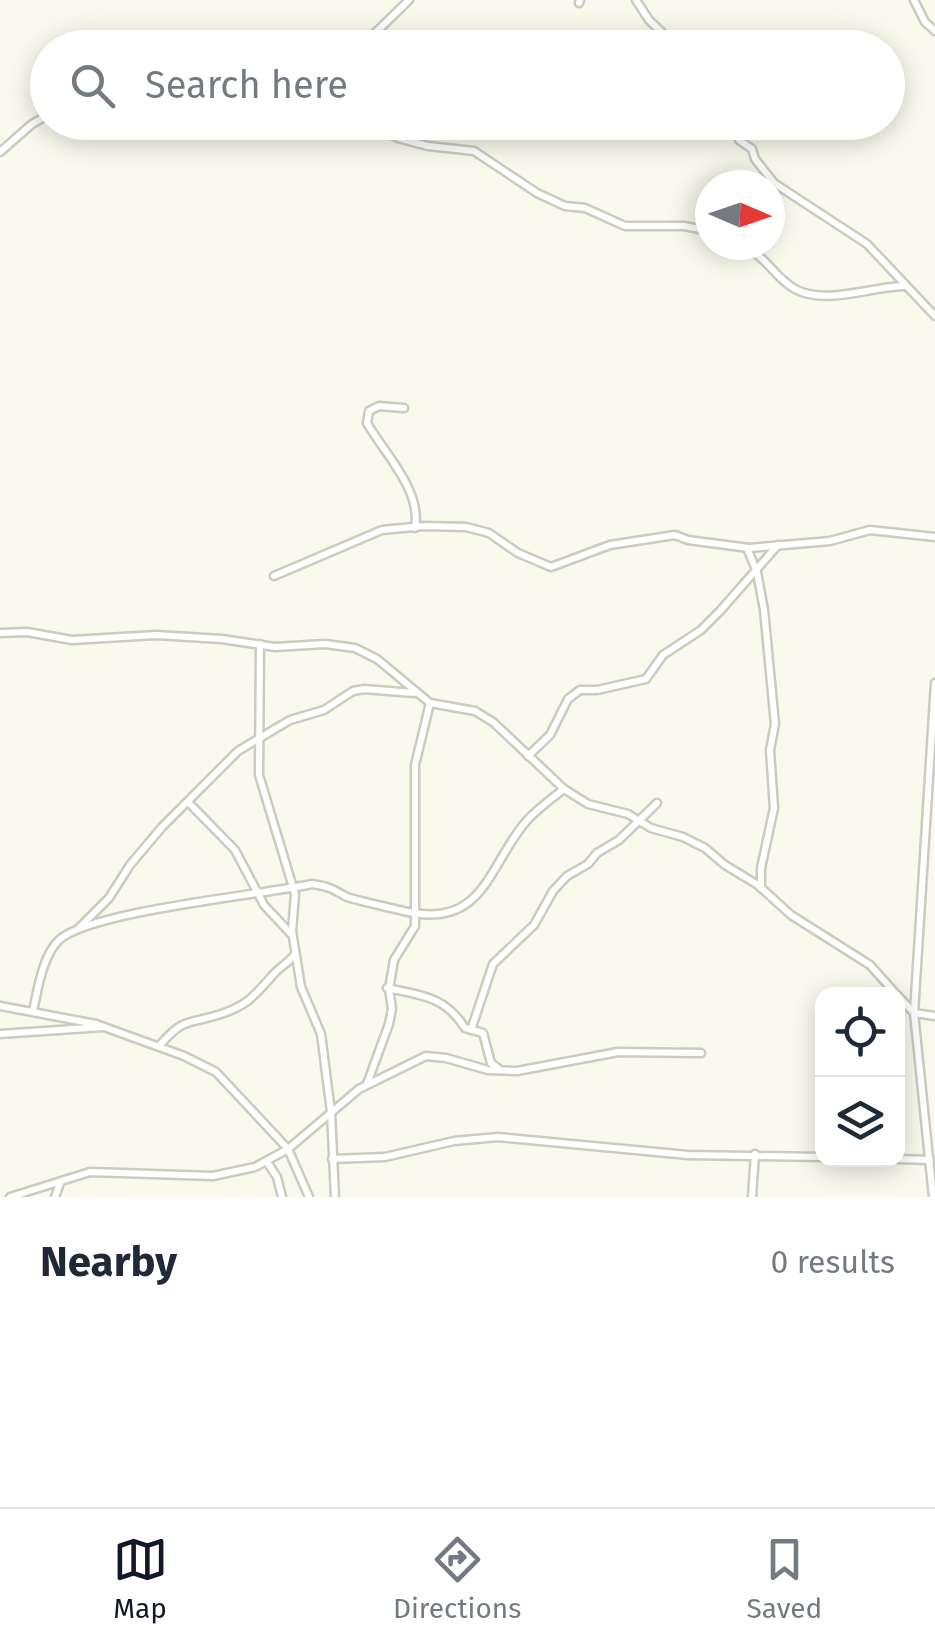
<!DOCTYPE html>
<html lang="en">
<head>
<meta charset="utf-8">
<style>
	body { margin:0; font-family:"Fira Sans",sans-serif; background:#f2f2f3; color:#1f2937 }
	.controls { position:absolute; right:30px; bottom:30px; display:grid; overflow:hidden; border-radius:20px; box-shadow:0 5px 25px #0003 }
	.controls button { width:90px; height:90px; display:grid; place-items:center; padding:0; border:0; border-bottom:2px solid #e0e1e3; background:#fff; color:#1f2937; font:50px sans-serif }
	.compass { position:absolute; left:695px; top:170px; width:90px; height:90px; border-radius:50%; background:#fff; box-shadow:0 5px 25px #0003; rotate:92deg }
	.list { margin:0; padding:0; list-style:none }
	h2 { display:flex; justify-content:space-between; align-items:center; height:130px; margin:0; padding:0 40px; font-size:42px }
	h2 small { font-size:32px; font-weight:400; color:#747a83 }
	.icon { flex:none; width:55px; height:55px; fill:none; stroke:currentColor; stroke-width:2; stroke-linecap:round; stroke-linejoin:round }
	.map { position:relative; flex:none; width:935px; height:1197px; overflow:hidden }
	.search { position:absolute; background:#fff; box-shadow:0 5px 25px #0003; left:30px; right:30px; top:30px; height:110px; display:flex; align-items:center; gap:25px; box-sizing:border-box; padding:0 35px; border-radius:55px; color:#747a83; font-size:38px }
	.sheet { height:310px; background:#fff }
	nav { display:flex; justify-content:space-around; align-items:center; box-sizing:border-box; height:140px; border-top:2px solid #e0e1e3; background:#fff; font-size:28px; color:#747a83 }
	nav a { display:grid; justify-items:center; gap:5px }
	nav .on { color:#111827 }
	.map>svg:first-child { display:block }
</style>
</head>
<body>
<div class="map">
<svg width="935" height="1197" viewBox="0 0 935 1197">
	<rect width="100%" height="100%" fill="#faf9ed"/>
	<g fill="none" stroke-linecap="round" stroke-linejoin="round">
		<g stroke="#cccbc0" stroke-width="11">
			<g id="street">
				<polyline points="636,0 649,20 678,48"/>
				<polyline points="914,0 925,22 935,31"/>
				<polyline points="579,3 580,0"/>
				<polyline points="326,48 371,37 409,0"/>
				<polyline points="367,122 398,138 428,146 474,151 537,193 565,206 585,208 625,226 684,226 710,231"/>
				<polyline points="735,122 739,140 752,149 755,159 774,183 867,244 935,316"/>
				<polyline points="0,152 32,124 48,115"/>
				<path d="M740 245C768 256 773 277 795 289 826 306 872 286 905 286"/>
				<path d="M404 408 379 406 369 411 367 423C384 453 422 490 415 528"/>
				<polyline points="747,548 757,572 764,610 775,724 770,750 774,808 761,868 761,888"/>
				<polyline points="274,576 382,530 424,526 466,527 489,533 518,553 551,567 610,545 675,535 688,540 749,548 830,541 870,530 935,537"/>
				<polyline points="0,633 27,632 72,640 156,635 222,639 275,647 325,644 355,648 377,659 430,703 475,711 493,722 564,789 588,804 628,814 651,828 683,837 705,848 725,865 758,885 791,915 870,965 896,994"/>
				<polyline points="260,644 259,775 295,894 292,931 301,987 321,1034 331,1112 335,1197"/>
				<polyline points="528,756 550,735 568,699 580,690 597,690 646,679 663,655 701,630 720,611 778,545"/>
				<polyline points="189,803 235,850 264,905 291,934"/>
				<polyline points="79,928 109,898 130,865 162,827 238,751 290,720 324,710 353,691 364,689 414,693"/>
				<path d="M387 988C420 995 445 996 465 1028L483 1033 491 1063 499 1069"/>
				<polyline points="898,996 914,1013 935,1016"/>
				<polyline points="0,1006 96,1024 184,1056 216,1072 288,1149 309,1197"/>
				<path d="M33 1011C38 989 42 957 59 940 91 911 261 895 312 884 331 887 332 889 347 897 352 899 406 912 414 913 483 925 490 865 524 824 534 811 551 799 564 789"/>
				<polyline points="471,1030 493,964 534,925 553,891 567,876 588,864 597,853 619,840 657,803"/>
				<polyline points="0,1034 103,1027"/>
				<path d="M159 1046C185 1016 188 1025 221 1014 248 1005 255 995 272 976 279 967 289 963 295 954"/>
				<polyline points="367,1084 389,1024 392,1009 389,989 394,960 415,926 415,765 430,703"/>
				<polyline points="332,1159 385,1157 454,1141 498,1137 688,1155 822,1157"/>
				<polyline points="898,1159 930,1160"/>
				<polyline points="267,1162 277,1177 282,1197"/>
				<polyline points="10,1197 90,1172 213,1176 255,1167 288,1149 359,1089 426,1056 446,1058 488,1070 517,1071 618,1052 701,1053"/>
				<polyline points="55,1197 60,1183"/>
				<polyline points="752,1197 755,1154"/>
				<polyline points="933,1197 914,1013 935,683"/>
			</g>
		</g>
		<use href="#street" stroke="#fff" stroke-width="6"/>
	</g>
</svg>
<div class="controls">
<button><svg class="icon" aria-label="locate" viewBox="0 0 24 24"><circle cx="12" cy="12" r="6"/><path d="M12 2v4M12 18v4M2 12h4M18 12h4"/></svg></button>
<button><svg class="icon" aria-label="layers" viewBox="0 0 24 24"><path d="M12 4l9 5-9 5-9-5zM3 14l9 5 9-5"/></svg></button>
</div>
<svg class="compass" viewBox="-18 -18 36 36"><path d="M0-13l5 13h-10z" fill="#e53935"/><path d="M0 13l5-13h-10z" fill="#747a83"/></svg>
<div class="search"><svg class="icon" aria-label="search" viewBox="0 0 24 24"><circle cx="10" cy="10" r="6"/><path d="M15 15l6 6"/></svg>Search here</div>
</div>
<section class="sheet">
<h2>Nearby<small>0 results</small></h2>
<ul class="list">
</ul>
</section>
<nav>
<a class="on"><svg class="icon" aria-label="map" viewBox="0 0 24 24"><path d="M3 6l6-2 6 2 6-2v14l-6 2-6-2-6 2zM9 4v14M15 6v14"/></svg>Map</a>
<a><svg class="icon" aria-label="directions" viewBox="0 0 24 24"><path d="M12 3l9 9-9 9-9-9zM9 14v-3h6M13 9l2 2-2 2"/></svg>Directions</a>
<a><svg class="icon" aria-label="saved" viewBox="0 0 24 24"><path d="M7 4h10v16l-5-4-5 4z"/></svg>Saved</a>
</nav>
</body>
</html>
